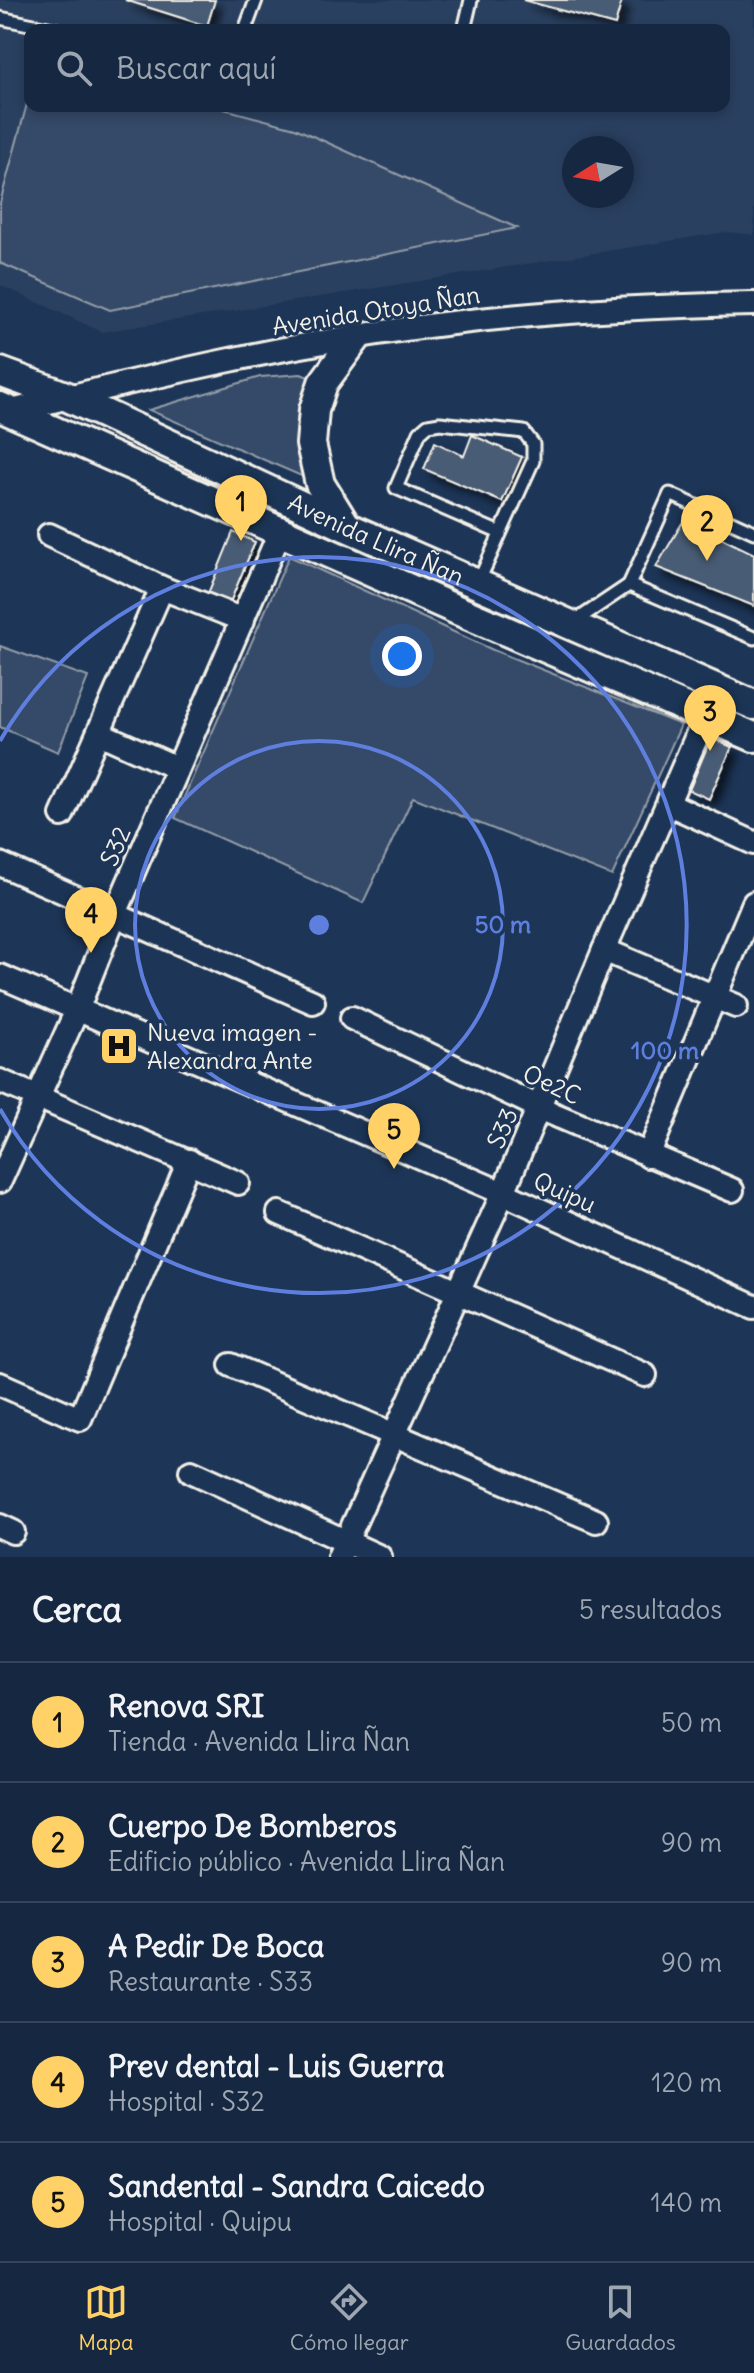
<!DOCTYPE html>
<html lang="es">
<head>
<meta charset="utf-8">
<style>
	body { margin:0; font-family:Delius,sans-serif; background:#1f3048; color:#f1f3f6 }
	.compass { position:absolute; left:562px; top:136px; width:72px; height:72px; border-radius:50%; background:#162841; box-shadow:0 4px 12px #0003; rotate:259deg }
	.you { position:absolute; left:402px; top:656px; width:28px; height:28px; margin:-20px; border:6px solid #fff; border-radius:50%; background:#1a73e8; box-shadow:0 0 0 12px #1a73e833 }
	.badge { display:grid; place-items:center; width:52px; height:52px; border-radius:50%; background:#ffd166; color:#111; font-size:26px; font-weight:700 }
	.pin { position:absolute; translate:-50% -66px; filter:drop-shadow(0 2px 4px #0008) }
	.pin::after { content:''; position:absolute; top:42px; width:28px; height:24px; background:inherit; clip-path:polygon(0 0,100% 0,50% 100%) }
	.list { margin:0; padding:0; list-style:none }
	h2 { display:flex; justify-content:space-between; align-items:center; height:104px; margin:0; padding:0 32px; font-size:34px }
	h2 small { font-size:26px; font-weight:400; color:#9ea6b1 }
	.list li { display:grid; grid-template-columns:52px 1fr auto; gap:24px; align-items:center; box-sizing:border-box; height:120px; padding:0 32px; border-top:2px solid #35445a }
	.list b { display:block; font-size:30px; white-space:nowrap }
	.list p { margin:0; font-size:26px; white-space:nowrap; color:#9ea6b1 }
	.list em { font-size:26px; font-style:normal; color:#9ea6b1 }
	.icon { flex:none; width:44px; height:44px; fill:none; stroke:currentColor; stroke-width:2; stroke-linecap:round; stroke-linejoin:round }
	.map { position:relative; flex:none; width:754px; height:1557px; overflow:hidden }
	.search { position:absolute; background:#162841; box-shadow:0 4px 12px #0003; left:24px; right:24px; top:24px; height:88px; display:flex; align-items:center; gap:20px; box-sizing:border-box; padding:0 28px; border-radius:16px; color:#9ea6b1; font-size:30px }
	.sheet { height:704px; background:#162841 }
	nav { display:flex; justify-content:space-around; align-items:center; box-sizing:border-box; height:112px; border-top:2px solid #35445a; background:#162841; font-size:22px; color:#9ea6b1 }
	nav a { display:grid; justify-items:center; gap:4px }
	nav .on { color:#ffd166 }
	.map>svg:first-child { display:block }
</style>
</head>
<body>
<div class="map">
<svg width="754" height="1557" viewBox="0 0 754 1557">
	<defs>
		<filter id="shadow"><feDropShadow dx="7" dy="7" stdDeviation="4" flood-color="#0009"/></filter>
	</defs>
	<rect width="100%" height="100%" fill="#1d3557"/>
	<filter id="ink" filterUnits="userSpaceOnUse"><feTurbulence type="fractalNoise" baseFrequency=".0125" numOctaves="2"/><feDisplacementMap in="SourceGraphic" scale="16" xChannelSelector="R" yChannelSelector="G"/><feConvolveMatrix kernelMatrix="1 2 1 2 8 2 1 2 1" color-interpolation-filters="sRGB"/></filter>
	<g filter="url(#ink)">
		<path fill="#2a4060" fill-rule="evenodd" d="M0 0H754V235L726 232 102 332 0 285ZM30 30H724V106H30ZM574 148H622V196H574Z"/>
		<g fill="#354a67" stroke="#949ea8" stroke-width="2">
			<polygon points="30,93 30,106 213,106 295,128 517,228 110,310 0,263 0,203"/>
			<polygon points="301,374 323,383 320,484 149,410 260,377"/>
			<polygon points="289,556 493,650 681,725 612,876 413,797 363,903 175,818"/>
			<polygon points="0,646 88,677 58,752 0,727"/>
		</g>
		<g fill="#485b74" stroke="#f4f1e8" stroke-width="2" filter="url(#shadow)">
			<polygon points="125,0 215,0 207,26"/>
			<polygon points="523,0 622,0 615,25"/>
			<polygon points="472,435 522,457 502,502 424,469 435,442 464,456"/>
			<polygon points="684,520 754,554 754,606 656,567"/>
			<polygon points="233,532 255,542 229,605 207,596"/>
			<polygon points="711,738 732,747 709,799 689,790"/>
		</g>
		<g fill="none" stroke-linecap="round" stroke-linejoin="round">
			<g stroke="#f4f1e8" stroke-width="17">
				<g id="service">
					<polyline points="0,18 58,30"/>
					<polyline points="245,30 256,0"/>
					<polyline points="464,30 471,0"/>
					<polyline points="754,532 670,494 629,585 754,638"/>
					<polyline points="478,583 533,461 533,444 524,432 440,423 428,425 420,432 396,488 500,533"/>
					<polyline points="574,622 629,585"/>
				</g>
			</g>
			<g stroke="#f4f1e8" stroke-width="28">
				<g id="minor">
					<path d="M12 411C156 375 304 340 452 323 552 311 653 306 754 304"/>
					<polyline points="49,535 162,588 243,620"/>
					<polyline points="99,733 177,768"/>
					<polyline points="669,804 754,843"/>
					<polyline points="62,815 162,588"/>
					<polyline points="0,864 313,1002"/>
					<polyline points="604,950 736,1006"/>
					<polyline points="0,976 503,1193 754,1307"/>
					<polyline points="352,1018 551,1113 732,1190"/>
					<polyline points="0,1081 238,1183"/>
					<polyline points="648,1156 754,903"/>
					<polyline points="0,1181 77,1010 115,914 280,532"/>
					<polyline points="279,1213 645,1375"/>
					<polyline points="231,1365 596,1521"/>
					<polyline points="0,1384 80,1419 189,1161"/>
					<polyline points="191,1471 380,1557"/>
					<polyline points="0,1526 13,1532"/>
					<polyline points="339,1557 503,1193 604,950 706,715"/>
				</g>
			</g>
			<g stroke="#f4f1e8" stroke-width="34">
				<g id="tertiary">
					<path id="s1" d="M0 372 68 397 347 527 754 705"/>
					<polyline points="0,407 457,610 754,737"/>
					<polyline points="346,526 320,484 311,444 314,410 323,383 356,338"/>
				</g>
			</g>
			<use href="#service" stroke="#1d3557" stroke-width="11"/>
			<use href="#minor" stroke="#1d3557" stroke-width="22"/>
			<use href="#tertiary" stroke="#1d3557" stroke-width="28"/>
		</g>
	</g>
	<g fill="none" stroke="#5e7fdd" stroke-width="4">
		<circle cx="319" cy="925" r="184"/>
		<path d="M0 741A368 368 0 1 1 0 1109"/>
	</g>
	<defs>
		<g id="hospital-square" transform="scale(2)"><rect x="-9" y="-9" width="18" height="18" rx="4" fill="#ffd166" stroke="#1d3557"/><path d="M-5-5h3v3.5h4V-5h3V5h-3V1.5h-4V5h-3Z" fill="#111"/></g>
	</defs>
	<g fill-rule="evenodd">
		<use href="#hospital-square" x="119" y="1046"/>
	</g>
	<g text-anchor="middle" dominant-baseline="central" stroke-width="7" stroke-linejoin="round" paint-order="stroke">
		<g font-size="24" fill="#f4f1e8" stroke="#1d3557">
			<text transform="translate(376 310) rotate(-9)">Avenida Otoya Ñan</text>
			<text stroke="none"><textPath href="#s1" startOffset="412">Avenida Llira Ñan</textPath></text>
			<text transform="translate(115 846) rotate(-67)">S32</text>
			<text transform="translate(552 1084) rotate(25)">Oe2C</text>
			<text transform="translate(502 1128) rotate(-67)">S33</text>
			<text transform="translate(565 1192) rotate(24)">Quipu</text>
		</g>
		<g font-size="24" fill="#f4f1e8" stroke="#1d3557" text-anchor="start">
			<text x="147" y="1032">Nueva imagen -<tspan x="147" dy="28">Alexandra Ante</tspan></text>
		</g>
	</g>
	<circle cx="319" cy="925" r="12" fill="#5e7fdd" stroke="#1d3557" stroke-width="4"/>
	<g font-size="24" text-anchor="middle" font-weight="bold" fill="#5e7fdd" stroke="#1d3557" stroke-width="7" stroke-linejoin="round" paint-order="stroke">
		<text x="503" y="933">50 m</text>
		<text x="665" y="1059">100 m</text>
	</g>
</svg>
<svg class="compass" viewBox="-18 -18 36 36"><path d="M0-13l5 13h-10z" fill="#e53935"/><path d="M0 13l5-13h-10z" fill="#9ea6b1"/></svg>
<div class="you"></div>
<div class="pin badge" style="left:241px;top:541px">1</div>
<div class="pin badge" style="left:707px;top:561px">2</div>
<div class="pin badge" style="left:710px;top:751px">3</div>
<div class="pin badge" style="left:91px;top:953px">4</div>
<div class="pin badge" style="left:394px;top:1169px">5</div>
<div class="search"><svg class="icon" aria-label="search" viewBox="0 0 24 24"><circle cx="10" cy="10" r="6"/><path d="M15 15l6 6"/></svg>Buscar aquí</div>
</div>
<section class="sheet">
<h2>Cerca<small>5 resultados</small></h2>
<ul class="list">
<li><span class="badge">1</span><div><b>Renova SRI</b><p>Tienda · Avenida Llira Ñan</p></div><em>50 m</em></li>
<li><span class="badge">2</span><div><b>Cuerpo De Bomberos</b><p>Edificio público · Avenida Llira Ñan</p></div><em>90 m</em></li>
<li><span class="badge">3</span><div><b>A Pedir De Boca</b><p>Restaurante · S33</p></div><em>90 m</em></li>
<li><span class="badge">4</span><div><b>Prev dental - Luis Guerra</b><p>Hospital · S32</p></div><em>120 m</em></li>
<li><span class="badge">5</span><div><b>Sandental - Sandra Caicedo</b><p>Hospital · Quipu</p></div><em>140 m</em></li>
</ul>
</section>
<nav>
<a class="on"><svg class="icon" aria-label="map" viewBox="0 0 24 24"><path d="M3 6l6-2 6 2 6-2v14l-6 2-6-2-6 2zM9 4v14M15 6v14"/></svg>Mapa</a>
<a><svg class="icon" aria-label="directions" viewBox="0 0 24 24"><path d="M12 3l9 9-9 9-9-9zM9 14v-3h6M13 9l2 2-2 2"/></svg>Cómo llegar</a>
<a><svg class="icon" aria-label="saved" viewBox="0 0 24 24"><path d="M7 4h10v16l-5-4-5 4z"/></svg>Guardados</a>
</nav>
</body>
</html>
